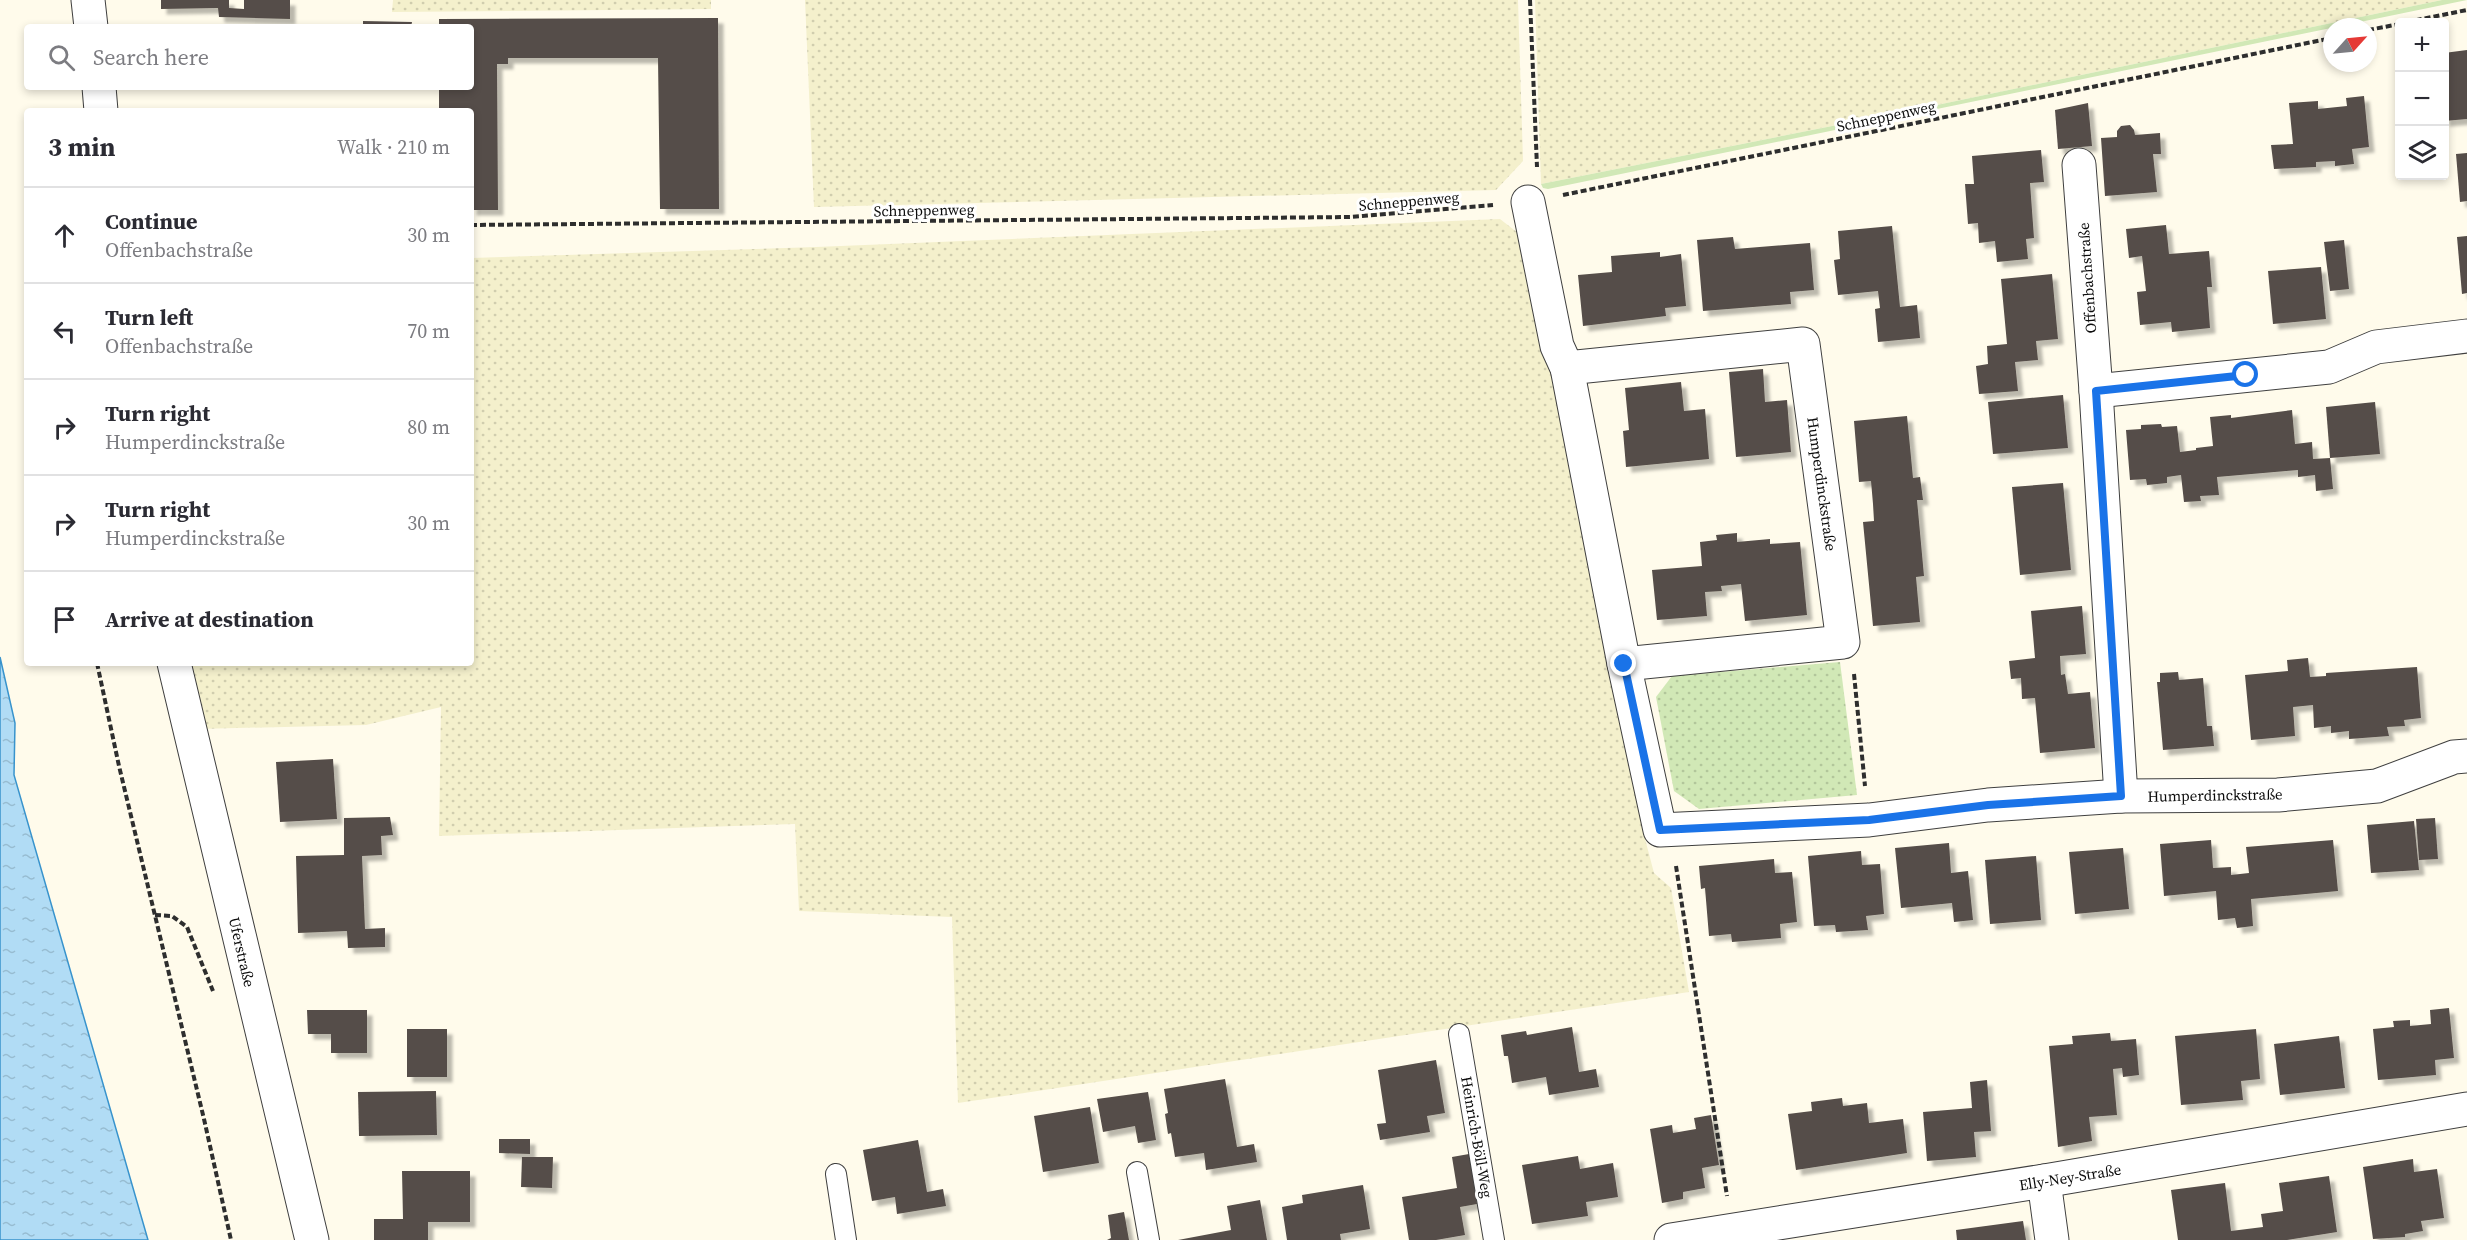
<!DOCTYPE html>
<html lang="en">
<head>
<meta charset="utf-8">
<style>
	body { margin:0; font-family:"Source Serif 4",serif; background:#f7f7f7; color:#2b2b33 }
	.controls { position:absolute; right:18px; top:18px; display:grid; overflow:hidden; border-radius:6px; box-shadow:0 3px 9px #0003 }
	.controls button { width:54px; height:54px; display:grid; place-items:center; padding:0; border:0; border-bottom:2px solid #e1e1e2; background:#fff; color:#2b2b33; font:30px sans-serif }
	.compass { position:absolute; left:2323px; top:18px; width:54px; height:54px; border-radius:50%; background:#fff; box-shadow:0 3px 9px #0003; rotate:63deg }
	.stop { position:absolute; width:18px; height:18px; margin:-14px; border:4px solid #1a73e8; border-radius:50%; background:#fff }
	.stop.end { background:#1a73e8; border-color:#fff; box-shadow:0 2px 6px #0008 }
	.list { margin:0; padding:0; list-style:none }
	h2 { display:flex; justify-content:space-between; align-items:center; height:78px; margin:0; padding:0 24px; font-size:26px }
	h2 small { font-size:20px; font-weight:400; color:#7c7c81 }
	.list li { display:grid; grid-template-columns:39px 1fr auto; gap:18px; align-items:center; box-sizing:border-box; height:96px; padding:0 24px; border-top:2px solid #e1e1e2 }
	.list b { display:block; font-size:22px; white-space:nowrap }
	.list p { margin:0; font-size:20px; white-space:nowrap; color:#7c7c81 }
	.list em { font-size:20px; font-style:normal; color:#7c7c81 }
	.icon { flex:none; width:33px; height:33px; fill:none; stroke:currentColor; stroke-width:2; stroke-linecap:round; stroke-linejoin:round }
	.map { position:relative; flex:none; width:2467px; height:1240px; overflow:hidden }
	.search { position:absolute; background:#fff; box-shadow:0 3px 9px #0003; left:24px; top:24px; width:450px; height:66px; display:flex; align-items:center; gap:15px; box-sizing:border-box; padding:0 21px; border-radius:6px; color:#7c7c81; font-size:22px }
	.panel { position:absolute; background:#fff; box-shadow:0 3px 9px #0003; left:24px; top:108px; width:450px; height:558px; border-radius:6px }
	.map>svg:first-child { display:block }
</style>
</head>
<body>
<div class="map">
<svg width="2467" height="1240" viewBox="0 0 2467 1240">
	<defs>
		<pattern id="farmland-dots" width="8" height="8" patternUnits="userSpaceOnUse" patternTransform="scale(1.5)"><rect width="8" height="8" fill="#f4f0cc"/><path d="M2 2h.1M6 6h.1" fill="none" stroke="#d0cdae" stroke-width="1.8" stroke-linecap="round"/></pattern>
		<pattern id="park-dots" width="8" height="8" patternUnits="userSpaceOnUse" patternTransform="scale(1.5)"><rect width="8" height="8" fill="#d1e8b6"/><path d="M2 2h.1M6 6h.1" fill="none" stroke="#b2c69b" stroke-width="1.8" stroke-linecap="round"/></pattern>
		<pattern id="water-ripples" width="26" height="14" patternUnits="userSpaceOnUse" patternTransform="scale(1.5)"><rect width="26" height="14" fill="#b1dcf5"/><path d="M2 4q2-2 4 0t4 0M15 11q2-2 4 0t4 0" fill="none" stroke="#97bcd1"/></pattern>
		<filter id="shadow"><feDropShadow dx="5.5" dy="5.5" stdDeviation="1.5" flood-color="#0004"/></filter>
	</defs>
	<rect width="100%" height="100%" fill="#fffbeb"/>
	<g fill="url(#farmland-dots)">
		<polygon points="393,0 711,0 711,9 392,12"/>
		<polygon points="805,0 1518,0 1523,161 1496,190 814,207"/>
		<polygon points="1535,0 2442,0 1913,110 1541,184"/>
		<polygon points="1500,219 1532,244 1644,835 1654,873 1671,888 1689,992 958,1103 952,917 799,911 795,824 439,836 441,707 366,725 196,729 183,663 471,663 471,258 816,247"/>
	</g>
	<polygon fill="#d1e8b6" points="2442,0 2467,0 1548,189 1543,188 1541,184 1913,110"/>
	<polygon fill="url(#park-dots)" points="1840,662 1857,795 1699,809 1674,791 1656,697 1672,676"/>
	<polygon fill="url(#water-ripples)" stroke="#3893cc" stroke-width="1.5" points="0,657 15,723 14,775 148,1240 0,1240"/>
	<g fill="#554d48" filter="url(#shadow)">
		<polygon points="161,0 229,0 229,8 244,9 244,0 290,0 290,19 219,17 218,8 161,9"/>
		<polygon points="718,18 719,209 660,209 658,58 508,58 508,64 497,64 498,210 471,210 471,111 439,111 439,87 471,87 471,27 439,27 439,19"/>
		<polygon points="363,21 412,22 411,27 363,27"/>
		<polygon points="2467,50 2467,119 2444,121 2444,53"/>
		<polygon points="2364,96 2369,147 2352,149 2354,164 2335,166 2335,161 2316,162 2316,167 2274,169 2271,145 2293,144 2289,103 2318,101 2318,109 2347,106 2346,98"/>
		<polygon points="2088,103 2092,146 2058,149 2055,110"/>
		<polygon points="2130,125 2134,130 2135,135 2160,133 2161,154 2153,154 2157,192 2105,196 2101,138 2117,137 2117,131 2121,126"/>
		<polygon points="2041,150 2044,182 2030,183 2034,238 2026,239 2028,259 1997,262 1995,241 1979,243 1978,223 1968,224 1965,184 1974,184 1972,156"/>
		<polygon points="2467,153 2467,201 2460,202 2456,154"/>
		<polygon points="2166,225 2169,254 2209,251 2212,287 2207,287 2210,328 2172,332 2171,322 2140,325 2137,292 2146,291 2142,256 2129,258 2126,229"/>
		<polygon points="1892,226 1900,307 1917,305 1920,338 1878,342 1875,309 1880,308 1878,291 1838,295 1834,260 1840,259 1838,231"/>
		<polygon points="2467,236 2467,293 2462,294 2457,237"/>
		<polygon points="1733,237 1735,249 1810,243 1814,290 1790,292 1791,304 1703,311 1697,240"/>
		<polygon points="2344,240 2349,289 2330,291 2324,242"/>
		<polygon points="1660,252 1660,257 1681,254 1686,306 1665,308 1666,316 1583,326 1578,275 1612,272 1611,256"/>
		<polygon points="2321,267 2326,319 2273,324 2268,271"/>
		<polygon points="2052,274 2058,339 2036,341 2038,360 2015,362 2018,391 1979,394 1976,366 1988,364 1987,346 2007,344 2001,279"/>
		<polygon points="1763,369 1765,402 1787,400 1791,452 1736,457 1729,372"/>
		<polygon points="1681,382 1684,411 1705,409 1709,459 1626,467 1623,431 1629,430 1625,388"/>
		<polygon points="2063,395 2068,448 1993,454 1988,402"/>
		<polygon points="2375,402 2380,454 2330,458 2326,407"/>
		<polygon points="2292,410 2295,444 2312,442 2313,459 2330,458 2333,489 2316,491 2315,475 2298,477 2298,470 2217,477 2219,495 2200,496 2201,501 2184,502 2181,475 2167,477 2167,483 2147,485 2146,479 2130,480 2126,430 2141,429 2141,425 2161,424 2162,427 2177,426 2180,452 2196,450 2196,448 2213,446 2210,417 2231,415 2231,418"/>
		<polygon points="1907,416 1913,478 1920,477 1923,500 1917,500 1924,576 1916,577 1920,622 1873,626 1863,522 1874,521 1873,504 1871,481 1859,482 1854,421"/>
		<polygon points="2063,483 2071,570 2020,575 2012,487"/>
		<polygon points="1737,533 1737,542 1770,539 1770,544 1800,542 1807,615 1745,621 1741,584 1721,586 1722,591 1705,592 1707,616 1657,620 1652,570 1702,566 1700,542 1717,540 1716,535"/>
		<polygon points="2082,606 2086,654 2060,656 2061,675 2065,674 2068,694 2090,692 2095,748 2040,753 2035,698 2022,699 2021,678 2011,679 2009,661 2035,658 2031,611"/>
		<polygon points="2308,658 2310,677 2326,676 2326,673 2417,667 2421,718 2404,720 2405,726 2387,727 2389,736 2349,739 2349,731 2331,733 2331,726 2314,728 2313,705 2293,707 2295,736 2251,740 2245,675 2288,671 2287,660"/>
		<polygon points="2178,672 2179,680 2203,678 2207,726 2212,726 2214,746 2163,750 2157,682 2160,682 2160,673"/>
		<polygon points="333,759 337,819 280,822 276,762"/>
		<polygon points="390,817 393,835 381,836 382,855 362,856 365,929 385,928 385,947 348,948 347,931 298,933 296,856 344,855 344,818"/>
		<polygon points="2435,818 2438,859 2419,860 2416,819"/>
		<polygon points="2414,821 2419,870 2371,873 2367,825"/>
		<polygon points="2211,840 2213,868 2231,867 2231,875 2249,873 2246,847 2333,840 2338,891 2251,899 2253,926 2237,928 2235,918 2218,920 2216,891 2164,896 2160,844"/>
		<polygon points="1949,843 1951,873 1968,871 1973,920 1954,922 1952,903 1901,908 1895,848"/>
		<polygon points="2123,848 2129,909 2075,914 2069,852"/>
		<polygon points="1861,851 1862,865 1880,864 1884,914 1866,916 1868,930 1836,932 1835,925 1814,926 1808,856"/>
		<polygon points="2036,856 2041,920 1990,924 1985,860"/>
		<polygon points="1774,859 1775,873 1792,872 1797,922 1780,924 1781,938 1732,942 1731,934 1709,936 1705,888 1701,889 1699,866"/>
		<polygon points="2449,1008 2454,1058 2435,1060 2436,1075 2378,1080 2373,1029 2394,1027 2393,1021 2410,1020 2410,1026 2431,1024 2430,1010"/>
		<polygon points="307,1010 367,1010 367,1053 331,1053 331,1034 308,1034"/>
		<polygon points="1572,1027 1579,1072 1596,1069 1599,1087 1549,1095 1546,1077 1512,1083 1508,1056 1504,1056 1501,1035 1526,1031 1527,1035"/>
		<rect x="407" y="1029" width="40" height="48"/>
		<polygon points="2256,1029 2260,1079 2241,1081 2243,1100 2181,1105 2175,1036"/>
		<polygon points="2110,1033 2111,1041 2136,1039 2139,1075 2123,1077 2122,1068 2113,1069 2117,1115 2089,1117 2092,1141 2058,1147 2049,1046 2073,1044 2072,1036"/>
		<polygon points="2339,1036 2345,1088 2280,1095 2274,1044"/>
		<polygon points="1436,1060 1445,1113 1427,1116 1430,1132 1380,1140 1377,1124 1386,1123 1378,1070"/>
		<polygon points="1225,1079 1237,1147 1254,1144 1257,1162 1206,1170 1204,1153 1175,1157 1171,1133 1168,1134 1165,1114 1168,1113 1164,1089"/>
		<polygon points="1987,1080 1991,1131 1974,1132 1976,1157 1927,1161 1923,1112 1972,1108 1970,1082"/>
		<polygon points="436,1091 437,1135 359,1136 358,1092"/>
		<polygon points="1148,1092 1156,1140 1138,1143 1135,1126 1103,1132 1097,1099"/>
		<polygon points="1842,1098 1843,1106 1867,1103 1869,1123 1903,1119 1907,1153 1796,1170 1788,1114 1812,1111 1811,1102"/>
		<polygon points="1090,1107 1099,1163 1043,1172 1034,1116"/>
		<polygon points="1711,1115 1719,1165 1702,1168 1705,1188 1683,1192 1683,1199 1662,1203 1650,1129 1672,1125 1673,1133 1696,1129 1694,1118"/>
		<polygon points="499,1139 530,1139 530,1154 499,1153"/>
		<polygon points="918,1140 927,1192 943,1189 946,1206 897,1214 895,1197 872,1201 863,1150"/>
		<polygon points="1469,1154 1477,1204 1460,1207 1465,1235 1436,1240 1409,1240 1402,1197 1457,1188 1452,1157"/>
		<polygon points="1578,1156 1580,1169 1613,1163 1618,1197 1586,1202 1588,1216 1532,1224 1522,1165"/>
		<polygon points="522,1157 553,1157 552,1188 521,1187"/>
		<polygon points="2413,1159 2414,1172 2437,1169 2444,1218 2421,1221 2423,1231 2405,1234 2405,1237 2373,1239 2363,1167"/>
		<polygon points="402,1171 470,1171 470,1222 428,1222 428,1240 374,1240 374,1219 403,1219"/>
		<polygon points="2329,1176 2337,1232 2287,1240 2178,1240 2171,1190 2225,1183 2231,1231 2263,1227 2261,1214 2283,1211 2279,1183"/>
		<polygon points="1363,1185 1370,1229 1340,1234 1341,1240 1287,1240 1282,1207 1303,1203 1302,1195"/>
		<polygon points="1260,1200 1267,1240 1178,1240 1231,1230 1227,1206"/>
		<polygon points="1124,1212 1129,1240 1107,1240 1111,1238 1108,1215"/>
		<polygon points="2023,1221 2026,1240 1957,1240 1956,1230"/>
	</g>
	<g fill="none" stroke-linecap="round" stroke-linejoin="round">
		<g stroke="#3f3f3f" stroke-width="22">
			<g id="lane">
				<polyline points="1459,1034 1494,1240"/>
				<polyline points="1137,1172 1149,1240"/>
				<polyline points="836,1174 846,1240"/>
			</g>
		</g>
		<g stroke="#3f3f3f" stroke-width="35">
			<g id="street">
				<polyline points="88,0 91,27"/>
				<polyline points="99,87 101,111"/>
				<polyline points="2079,165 2096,391 2121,796"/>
				<polyline points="1528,202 1557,346 1567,368 1624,664 1660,830 1869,820 1988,805 2121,796 2278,795 2377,786 2454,757 2467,756"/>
				<polyline points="1567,368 1803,344 1843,642 1624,664"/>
				<polyline points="2096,391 2329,367 2376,347 2467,336"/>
				<polyline points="174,663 312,1240"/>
				<polyline points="2044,1181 2052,1240"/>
				<polyline points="1671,1240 2044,1181 2467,1109"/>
			</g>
		</g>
		<g stroke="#2e2e2e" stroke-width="4" stroke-dasharray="6 3" stroke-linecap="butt">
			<polyline points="1530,0 1537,167"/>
			<polyline points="2407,22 2467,10"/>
			<polyline points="2368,30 2400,24"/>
			<polyline points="1563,195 2332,38"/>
			<polyline points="471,225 1351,217 1493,205"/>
			<polyline points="97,663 119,766 204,1119 231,1240"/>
			<polyline points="1854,674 1865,786"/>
			<polyline points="1676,866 1727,1196"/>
			<polyline points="155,915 172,916 187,927 213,991"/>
		</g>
		<use href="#lane" stroke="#fff" stroke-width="20"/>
		<use href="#street" stroke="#fff" stroke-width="33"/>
	</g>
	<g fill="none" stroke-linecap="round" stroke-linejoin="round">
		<polyline stroke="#1a73e8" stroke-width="8" points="1624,664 1660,830 1869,820 1988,805 2121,796 2096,391 2246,375"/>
	</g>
	<g text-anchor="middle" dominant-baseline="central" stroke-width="6" stroke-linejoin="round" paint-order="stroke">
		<g font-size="15" fill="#0c0c0c" stroke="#fff">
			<text transform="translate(1886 116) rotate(-12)">Schneppenweg</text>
			<text transform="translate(1409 201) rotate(-5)">Schneppenweg</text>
			<text transform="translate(924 210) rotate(-1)">Schneppenweg</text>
			<text transform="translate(2087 278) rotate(-94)">Offenbachstraße</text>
			<text transform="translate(1822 484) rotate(82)">Humperdinckstraße</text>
			<text transform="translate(2215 795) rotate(-1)">Humperdinckstraße</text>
			<text transform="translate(242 952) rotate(77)">Uferstraße</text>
			<text transform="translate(1477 1137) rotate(80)">Heinrich-Böll-Weg</text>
			<text transform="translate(2070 1177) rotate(-9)">Elly-Ney-Straße</text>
		</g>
	</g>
</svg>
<div class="controls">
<button>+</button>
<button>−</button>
<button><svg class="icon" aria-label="layers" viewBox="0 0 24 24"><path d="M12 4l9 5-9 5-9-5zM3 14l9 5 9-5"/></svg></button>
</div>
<svg class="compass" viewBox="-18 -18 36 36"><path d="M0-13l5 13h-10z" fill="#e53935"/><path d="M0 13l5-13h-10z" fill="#7c7c81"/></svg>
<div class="stop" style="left:2246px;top:375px"></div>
<div class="stop end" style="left:1624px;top:664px"></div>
<div class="search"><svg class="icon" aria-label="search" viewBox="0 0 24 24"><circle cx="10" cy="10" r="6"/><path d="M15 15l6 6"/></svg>Search here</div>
<section class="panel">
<h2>3 min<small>Walk · 210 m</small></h2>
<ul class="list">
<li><svg class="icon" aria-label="ahead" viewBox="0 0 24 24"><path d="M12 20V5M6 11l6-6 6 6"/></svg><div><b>Continue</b><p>Offenbachstraße</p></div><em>30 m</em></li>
<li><svg class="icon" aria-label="left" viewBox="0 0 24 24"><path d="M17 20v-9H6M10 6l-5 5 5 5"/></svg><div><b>Turn left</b><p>Offenbachstraße</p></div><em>70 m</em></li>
<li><svg class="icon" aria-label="right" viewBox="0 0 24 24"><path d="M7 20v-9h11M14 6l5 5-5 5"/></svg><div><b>Turn right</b><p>Humperdinckstraße</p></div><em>80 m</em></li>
<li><svg class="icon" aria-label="right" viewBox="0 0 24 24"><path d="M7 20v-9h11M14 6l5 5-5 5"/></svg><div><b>Turn right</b><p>Humperdinckstraße</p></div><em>30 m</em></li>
<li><svg class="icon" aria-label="arrive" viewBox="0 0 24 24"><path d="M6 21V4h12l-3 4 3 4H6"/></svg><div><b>Arrive at destination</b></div></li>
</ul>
</section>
</div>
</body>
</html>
